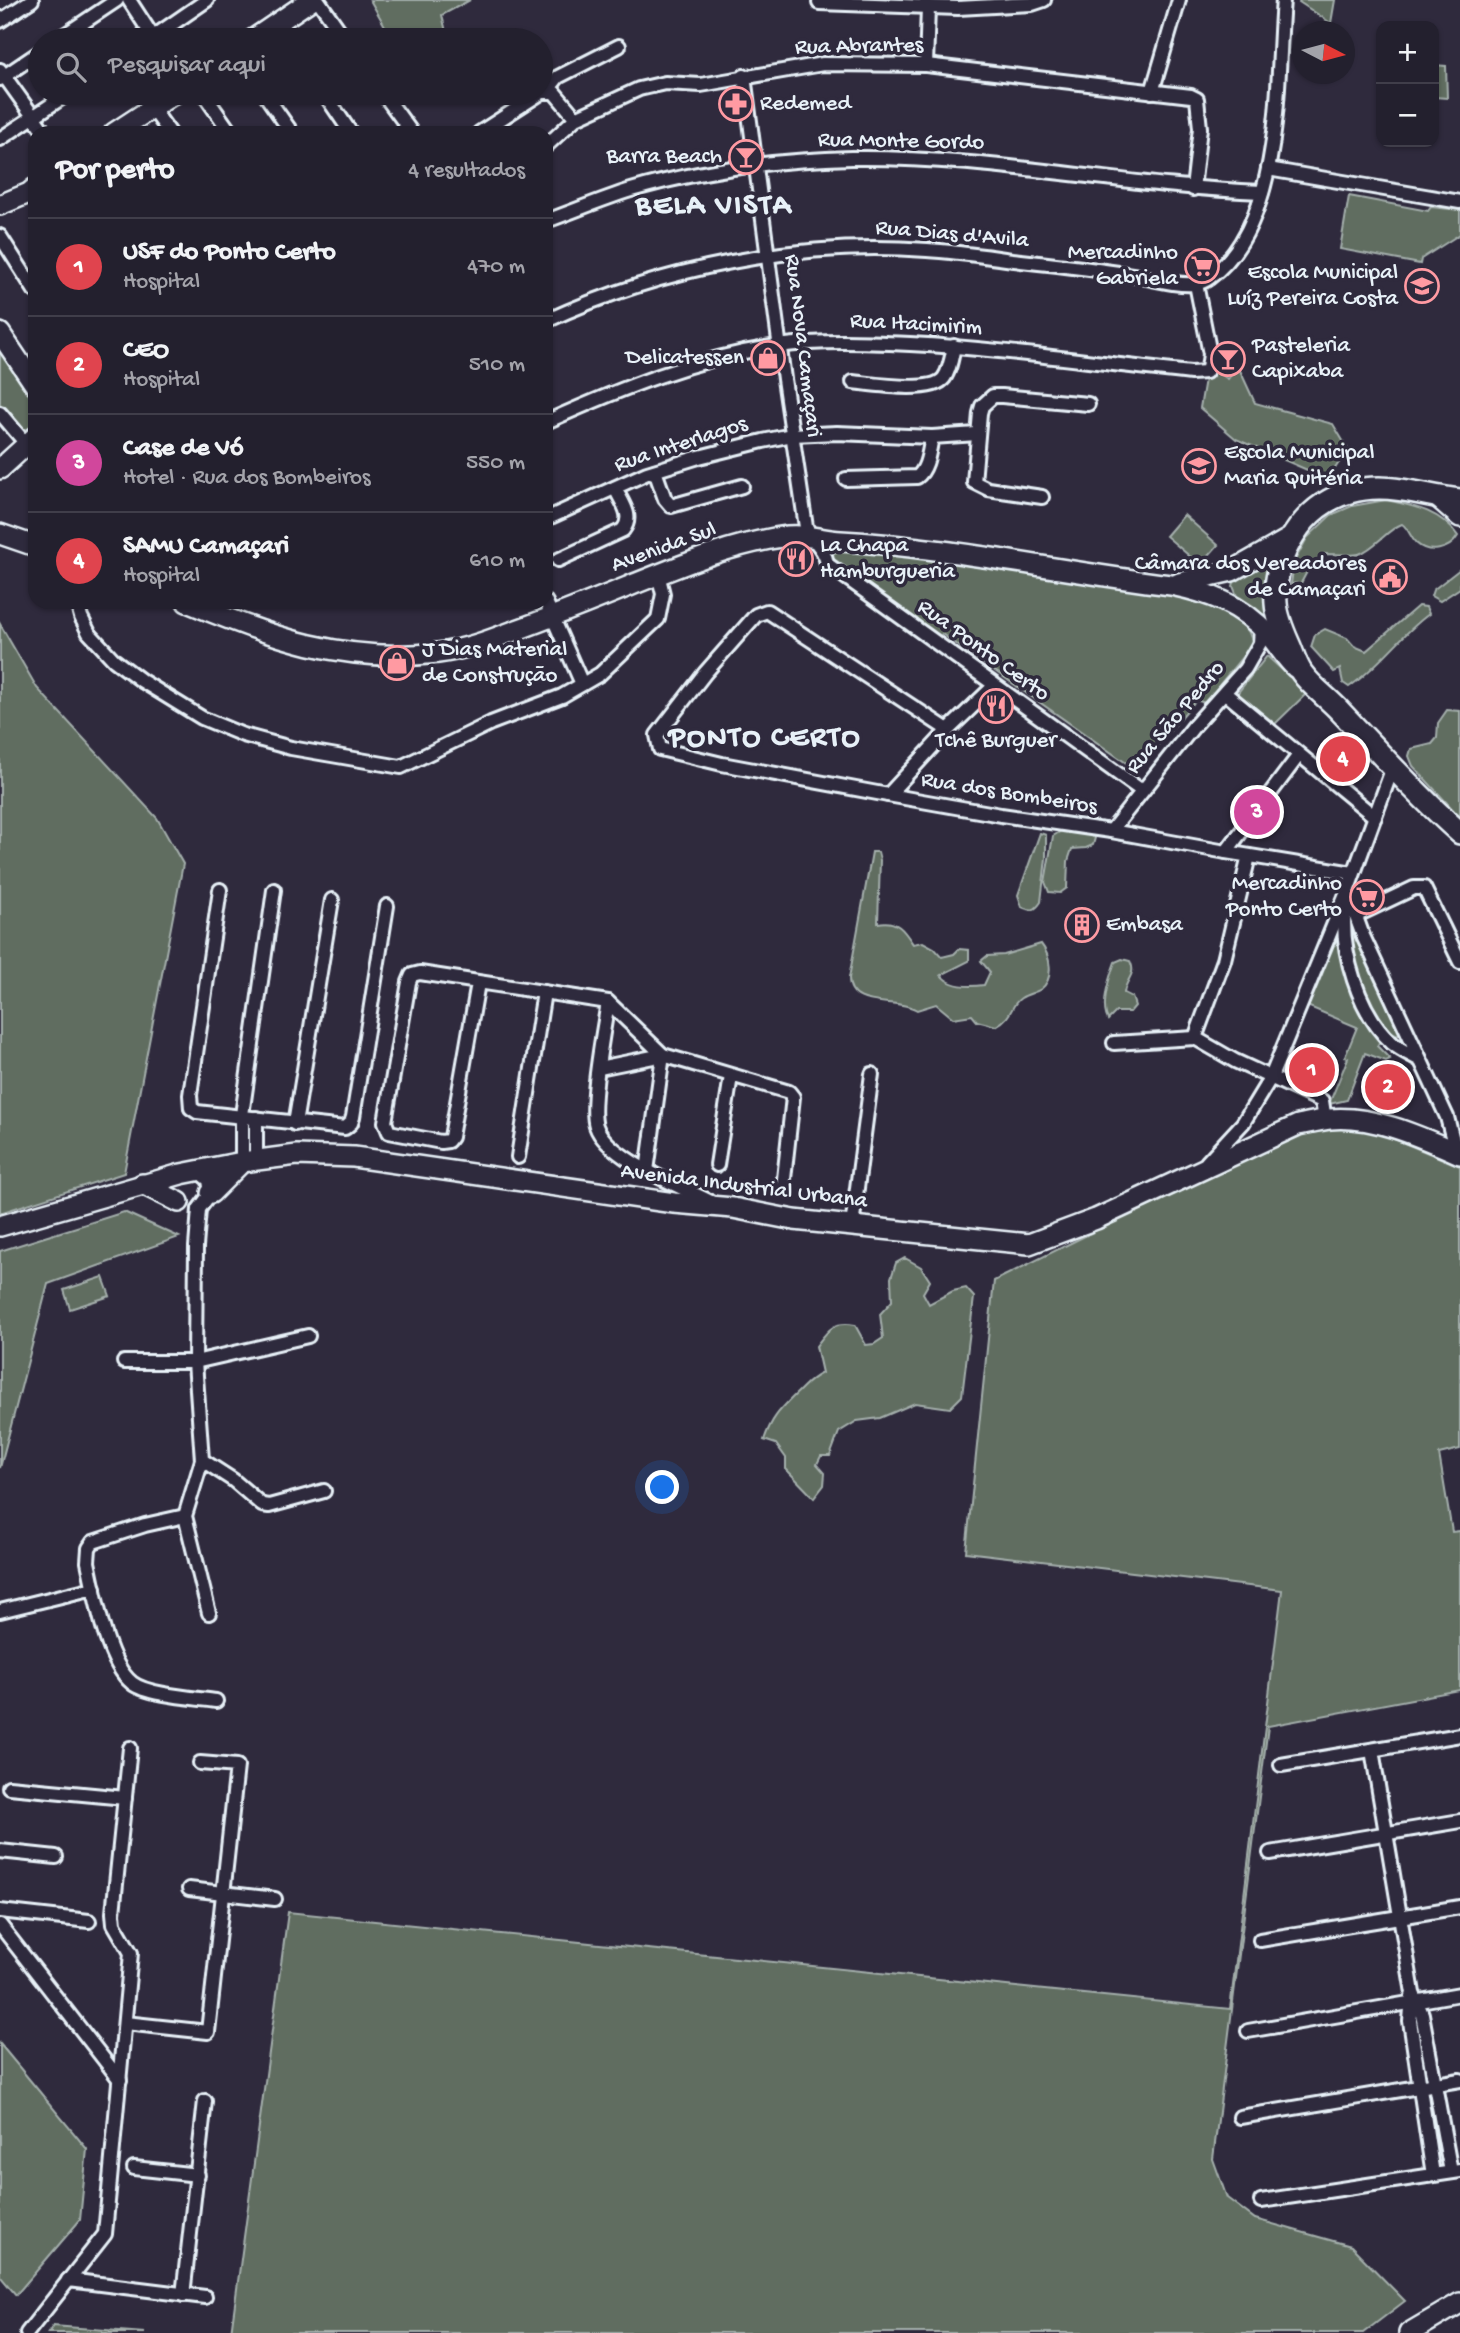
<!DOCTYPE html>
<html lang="pt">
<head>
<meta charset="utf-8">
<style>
	body { margin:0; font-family:"Gochi Hand",sans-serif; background:#2b2836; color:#f1f3f6 }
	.controls { position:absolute; right:21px; top:21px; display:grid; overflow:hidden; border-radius:14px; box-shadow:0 2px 5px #0004 }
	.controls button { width:63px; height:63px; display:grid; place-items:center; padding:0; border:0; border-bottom:2px solid #403e4a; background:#23202e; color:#f1f3f6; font:35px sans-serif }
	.compass { position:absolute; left:1292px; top:21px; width:63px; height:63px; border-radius:50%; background:#23202e; box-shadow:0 2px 5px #0004; rotate:96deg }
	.you { position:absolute; left:663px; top:1488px; width:24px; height:24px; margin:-18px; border:5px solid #fff; border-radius:50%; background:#1a73e8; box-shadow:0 0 0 10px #1a73e833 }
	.badge { display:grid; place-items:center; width:46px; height:46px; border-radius:50%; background:#8bbbb9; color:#fff; font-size:23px; font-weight:700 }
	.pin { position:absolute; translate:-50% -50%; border:4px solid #fff; box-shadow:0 2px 7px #0006 }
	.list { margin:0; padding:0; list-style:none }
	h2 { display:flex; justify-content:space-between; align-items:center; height:91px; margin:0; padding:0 28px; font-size:30px }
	h2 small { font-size:23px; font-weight:400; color:#a3a3aa }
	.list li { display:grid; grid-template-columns:46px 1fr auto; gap:21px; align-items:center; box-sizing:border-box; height:98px; padding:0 28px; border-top:2px solid #403e4a }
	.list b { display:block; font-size:26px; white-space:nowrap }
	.list p { margin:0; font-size:23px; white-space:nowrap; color:#a3a3aa }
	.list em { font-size:23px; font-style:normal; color:#a3a3aa }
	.icon { flex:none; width:38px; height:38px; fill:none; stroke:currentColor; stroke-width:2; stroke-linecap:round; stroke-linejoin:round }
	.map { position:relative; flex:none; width:1460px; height:2333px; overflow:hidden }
	.search { position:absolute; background:#23202e; box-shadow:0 2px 5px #0004; left:28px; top:28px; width:525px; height:77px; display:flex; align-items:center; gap:18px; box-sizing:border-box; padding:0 24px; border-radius:38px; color:#a3a3aa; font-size:26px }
	.panel { position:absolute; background:#23202e; box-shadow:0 2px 5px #0004; left:28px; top:126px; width:525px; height:483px; border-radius:21px }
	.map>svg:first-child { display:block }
</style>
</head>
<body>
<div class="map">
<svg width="1460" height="2333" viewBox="0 0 1460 2333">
	<rect width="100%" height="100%" fill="#2f2a3d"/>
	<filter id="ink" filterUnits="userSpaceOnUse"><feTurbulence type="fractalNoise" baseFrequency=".0143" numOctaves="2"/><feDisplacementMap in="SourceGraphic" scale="14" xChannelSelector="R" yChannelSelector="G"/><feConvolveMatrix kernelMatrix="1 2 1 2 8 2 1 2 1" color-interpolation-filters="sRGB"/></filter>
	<g filter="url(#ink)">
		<g fill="#616d61" stroke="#a4afac" stroke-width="2">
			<polygon points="370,0 470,0 442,15 448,40 393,40"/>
			<polygon points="1300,0 1335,0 1331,23 1299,2"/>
			<polygon points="1434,65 1446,66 1447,98 1434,97"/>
			<polygon points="1349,196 1428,211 1431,207 1460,210 1460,234 1421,259 1420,264 1340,249"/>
			<polygon points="0,345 35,397 35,430 26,438 0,404"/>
			<polygon points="1238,366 1255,403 1333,424 1348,449 1328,479 1236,439 1200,408 1205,379 1215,371 1228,379"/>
			<path d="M1386 500C1414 506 1441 511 1458 536 1450 550 1429 555 1416 543 1410 537 1409 529 1402 524 1386 530 1376 548 1359 554 1353 556 1332 554 1324 554L1309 568 1301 583 1291 584 1294 562 1307 538 1331 515 1352 506Z"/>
			<polygon points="1184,515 1218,545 1200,565 1166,536"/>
			<path d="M839 549 898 551 1201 595C1220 604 1252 622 1252 645L1205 703 1196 700 1138 768 1132 767 942 634 937 640 831 561 832 555Z"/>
			<polygon points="1269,558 1264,602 1266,621 1237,596 1233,586 1236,576"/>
			<polygon points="1460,569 1460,588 1440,601 1431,596 1433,590"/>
			<path d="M1418 606 1426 607 1429 614C1400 635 1379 667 1349 687L1343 683 1340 669 1334 672 1311 647 1315 635 1325 629 1347 638 1354 646 1366 651Z"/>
			<polygon points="0,624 37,688 157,818 183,864 124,1173 0,1213"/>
			<polygon points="1267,656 1307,693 1274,725 1236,695"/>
			<polygon points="1447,710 1460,711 1460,817 1413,766 1409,756 1411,749 1432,744 1437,738 1438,723"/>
			<polygon points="1066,828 1084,830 1095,838 1093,845 1086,848 1072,849 1068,861 1067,888 1060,893 1049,892 1045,882 1053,836"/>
			<path d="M1040 833 1046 835V858L1041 902C1035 911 1032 911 1022 907L1018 895Z"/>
			<path d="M872 852H878L880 860 878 923C897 919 904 930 913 944L923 942 934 948 942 957 954 954 959 949 969 950V961L941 975C951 988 970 987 984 985L990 972 981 961 987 956 1004 955 1041 944C1050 955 1055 978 1041 989 1035 993 1027 994 1021 998 1010 1005 1014 1016 996 1026L977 1021 972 1015 953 1018 936 1004 917 1010C897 997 849 1011 849 978Z"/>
			<polygon points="1344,921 1351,923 1399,1033 1398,1035 1387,1030 1377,1046 1390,1059 1386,1061 1365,1053 1347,1100 1329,1104 1348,1058 1345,1057 1357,1027 1307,1006 1339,924"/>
			<path d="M1122 959 1130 961C1137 975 1126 978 1124 993L1132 997 1135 1006 1130 1012H1116L1108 1020C1100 1005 1109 978 1115 962Z"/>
			<polygon points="1346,1127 1380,1133 1460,1166 1460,1449 1439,1454 1452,1532 1460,1531 1460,1690 1268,1726 1213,2159 1227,2198 1255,2219 1351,2246 1405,2301 1363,2333 231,2333 288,1912 1230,2009 1282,1590 966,1552 994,1281 1291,1134"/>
			<polygon points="124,1212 179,1237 48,1284 0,1468 0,1251"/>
			<path d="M905 1258 921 1267 930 1281 923 1293 929 1304 953 1291 966 1288 974 1297 962 1396 950 1408 915 1403 880 1418 857 1421 839 1432 830 1456H821L817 1464 825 1473 824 1485 814 1498 786 1469V1458L776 1444 764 1440C772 1417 780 1410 796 1394 806 1385 808 1380 822 1373L816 1346C828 1330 833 1321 855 1325L866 1345 874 1344 883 1338 880 1314 892 1301 891 1278 896 1263Z"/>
			<polygon points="103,1277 110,1296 70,1309 64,1290"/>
			<polygon points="0,2044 87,2149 80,2220 16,2295 0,2276"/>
			<polygon points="53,2326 145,2333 48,2333"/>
		</g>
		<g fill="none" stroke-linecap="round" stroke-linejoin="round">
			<g stroke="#e8f1f8" stroke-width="18">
				<g id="street">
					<polyline points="129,0 155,40"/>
					<polyline points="318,0 346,40"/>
					<polyline points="819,3 958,8 1032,4 1044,0"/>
					<polyline points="0,21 32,0"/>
					<polyline points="277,23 288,40"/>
					<polyline points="57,40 117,0"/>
					<polyline points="149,40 207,0"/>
					<polyline points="926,65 928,8"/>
					<polyline points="0,70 45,133"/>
					<path d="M744 76 784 379 806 527C812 541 825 548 827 564L1142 791"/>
					<polyline points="0,79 40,52"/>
					<polyline points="547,91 558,77 619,46"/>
					<polyline points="541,92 554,92 576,118"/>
					<polyline points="1152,92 1179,0"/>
					<polyline points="203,93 231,133"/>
					<polyline points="264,93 292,133"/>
					<polyline points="324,93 351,133"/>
					<polyline points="383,93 412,133"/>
					<polyline points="152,108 170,133"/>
					<polyline points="479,133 541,93"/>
					<polyline points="0,139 69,93"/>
					<polyline points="546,146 576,118 639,89 665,83 701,85 823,64 926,65 1191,96 1197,99 1200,128 1193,189"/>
					<polyline points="1268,169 1460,202"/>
					<path d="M546 221C574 211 602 199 631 190 700 170 778 160 851 158 989 156 1125 187 1262 192"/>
					<polyline points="0,236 35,291"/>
					<path d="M546 321C661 268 800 240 927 250 958 252 990 257 1021 261 1058 265 1095 269 1132 275 1151 278 1175 286 1195 284 1200 283 1205 281 1209 278 1284 223 1276 84 1283 0"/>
					<path d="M853 382C872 384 932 394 944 378 950 370 952 356 954 346"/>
					<polyline points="0,413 27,445"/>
					<path d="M546 422C622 388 695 358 778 346 821 340 867 342 910 344 1004 349 1097 363 1191 373L1206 372 1208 368 1210 354 1196 284"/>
					<polyline points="655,471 665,499 671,506 742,486"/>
					<path d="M846 479 917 477C928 469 929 450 932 437"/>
					<polyline points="1042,497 988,489 974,482 980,413 982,406 993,396 1002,396 1088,404"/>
					<polyline points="546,519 647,473 699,457 763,441 792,435 837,433 932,437 977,434"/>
					<path d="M558 560 623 530C634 516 622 503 615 488"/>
					<polyline points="77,602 81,617 89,633 114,660 142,681 202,718 243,735 291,748 401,767 491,723 562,696 600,674 658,619 663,594 658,574"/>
					<polyline points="546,602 582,684"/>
					<polyline points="1225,693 1375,817"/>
					<polyline points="948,730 767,611 756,615 705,673 657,735 660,749 722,764 888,795 1001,815 1111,831 1226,852 1353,873"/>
					<polyline points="888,795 948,730 994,686"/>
					<polyline points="1111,831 1194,726 1245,669 1260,643 1261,628"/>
					<polyline points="1226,852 1299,755"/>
					<polyline points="220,890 190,1095 191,1108 197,1112 345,1128 351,1123 353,1117 387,906"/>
					<polyline points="1347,892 1363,936 1447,1117 1456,1152"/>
					<path d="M1345 907C1340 951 1358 1012 1392 1043 1400 1050 1411 1055 1420 1060"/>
					<polyline points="1357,915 1414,888 1424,888 1460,962"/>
					<polyline points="478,983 451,1137 448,1141 441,1142 389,1132 385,1122 409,982 412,975 420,973 608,1002"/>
					<polyline points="1195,1038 1224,960 1249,856"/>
					<polyline points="1114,1043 1195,1038 1235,1061 1322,1101 1325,1120"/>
					<polyline points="599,1068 663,1055 647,1171"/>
					<polyline points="256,1118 256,1160"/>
					<polyline points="295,1124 332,900"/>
					<polyline points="518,1157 544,992"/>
					<polyline points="242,1162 242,1115 274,890"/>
					<polyline points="1207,1162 1243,1123 1271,1077 1347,892 1393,767"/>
					<polyline points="717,1165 731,1076"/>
					<polyline points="198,1171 209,1180 211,1193 199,1209 196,1247 195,1362 202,1460 233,1480 262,1505 269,1506 324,1491"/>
					<path d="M713 1203C683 1187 607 1159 596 1126 589 1106 604 1028 608 1002L663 1055 789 1092 793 1097 783 1188"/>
					<polyline points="852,1226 872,1074"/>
					<polyline points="124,1362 195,1362 308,1336"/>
					<polyline points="202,1460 185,1516 209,1613"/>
					<path d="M185 1516 145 1525 93 1542 89 1548 88 1562C95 1594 106 1662 132 1683 147 1695 195 1698 216 1701"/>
					<polyline points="0,1611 94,1588"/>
					<polyline points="1372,1750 1413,1993 1422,2014 1451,2172"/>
					<polyline points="1281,1765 1460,1735"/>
					<polyline points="9,1787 125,1798"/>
					<polyline points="0,1851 56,1857"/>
					<polyline points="1270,1853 1460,1821"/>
					<polyline points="189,1889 275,1899"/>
					<polyline points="0,1911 89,1921"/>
					<polyline points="0,1925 120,2080"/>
					<polyline points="1260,1940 1460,1907"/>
					<polyline points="1412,1996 1410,2021 1433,2175"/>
					<polyline points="125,2023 208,2032 237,1766 200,1763"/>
					<polyline points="1248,2031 1460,1994"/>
					<polyline points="1240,2117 1460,2080"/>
					<polyline points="134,2168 198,2175"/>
					<polyline points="1261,2201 1460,2171"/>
					<polyline points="68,2280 205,2297"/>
					<polyline points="183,2295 205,2101"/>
					<polyline points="27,2333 105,2234 131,1953 114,1924 113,1913 130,1748"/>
				</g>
			</g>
			<g stroke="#e8f1f8" stroke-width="24">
				<g id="secondary">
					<polyline points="252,40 311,0"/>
					<polyline points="114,133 175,93"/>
					<polyline points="0,205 29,193 35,188"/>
					<polyline points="0,333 35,385"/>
					<polyline points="0,469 35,437"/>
					<polyline points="1437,497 1460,517"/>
					<polyline points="0,534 35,546"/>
					<polyline points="1179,583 1232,571 1290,538"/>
					<path d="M187 602C270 637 346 664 438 653 464 650 490 640 514 631 552 617 590 602 627 587 679 566 733 543 788 536 806 534 823 540 841 541 952 547 1061 572 1171 585 1210 593 1240 604 1268 634 1278 645 1285 658 1296 668"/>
					<polyline points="142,1184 179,1202"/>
					<polyline points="211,1193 242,1162"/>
					<path d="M0 1226 181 1174 242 1162 297 1155 354 1157 674 1203 733 1208 794 1220 1029 1244 1096 1219 1298 1125C1309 1123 1320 1120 1330 1119 1374 1115 1421 1137 1460 1154"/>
					<polyline points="1409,2333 1460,2303"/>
				</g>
			</g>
			<g stroke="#e8f1f8" stroke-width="26">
				<path id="primary" d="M1460 500C1422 496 1388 481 1350 492 1302 505 1273 556 1276 603 1277 619 1285 635 1291 649 1294 657 1297 666 1302 673 1312 687 1328 698 1340 711 1379 752 1417 795 1460 833"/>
			</g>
			<use href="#street" stroke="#2f2a3d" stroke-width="12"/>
			<use href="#secondary" stroke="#2f2a3d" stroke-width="19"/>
			<use href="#primary" stroke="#2f2a3d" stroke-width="21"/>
		</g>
	</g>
	<defs>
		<g id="pharmacy-ring" transform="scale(1.75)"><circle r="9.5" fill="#2f2a3d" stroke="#ff9aa2" stroke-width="1.5"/><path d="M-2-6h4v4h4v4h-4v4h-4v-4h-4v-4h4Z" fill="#ff9aa2"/></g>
		<g id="bar-ring" transform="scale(1.75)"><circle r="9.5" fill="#2f2a3d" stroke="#ff9aa2" stroke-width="1.5"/><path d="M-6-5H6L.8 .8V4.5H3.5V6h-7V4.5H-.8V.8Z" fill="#ff9aa2"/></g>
		<g id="supermarket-ring" transform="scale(1.75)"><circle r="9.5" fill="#2f2a3d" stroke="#ff9aa2" stroke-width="1.5"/><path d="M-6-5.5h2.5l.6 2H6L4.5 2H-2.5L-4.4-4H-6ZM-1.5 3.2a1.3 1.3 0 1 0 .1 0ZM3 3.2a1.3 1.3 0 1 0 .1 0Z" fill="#ff9aa2"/></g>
		<g id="school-ring" transform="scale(1.75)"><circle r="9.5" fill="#2f2a3d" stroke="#ff9aa2" stroke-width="1.5"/><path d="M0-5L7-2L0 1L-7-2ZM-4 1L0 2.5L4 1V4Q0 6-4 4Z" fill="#ff9aa2"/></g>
		<g id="shop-ring" transform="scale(1.75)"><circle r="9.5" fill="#2f2a3d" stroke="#ff9aa2" stroke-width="1.5"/><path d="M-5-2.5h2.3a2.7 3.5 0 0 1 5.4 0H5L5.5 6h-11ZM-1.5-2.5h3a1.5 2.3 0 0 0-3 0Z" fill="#ff9aa2"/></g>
		<g id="restaurant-ring" transform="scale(1.75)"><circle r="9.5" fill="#2f2a3d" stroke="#ff9aa2" stroke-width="1.5"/><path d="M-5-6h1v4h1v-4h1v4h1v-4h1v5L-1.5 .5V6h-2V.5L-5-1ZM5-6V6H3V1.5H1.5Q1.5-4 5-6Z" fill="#ff9aa2"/></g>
		<g id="civic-ring" transform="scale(1.75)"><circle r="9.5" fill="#2f2a3d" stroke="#ff9aa2" stroke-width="1.5"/><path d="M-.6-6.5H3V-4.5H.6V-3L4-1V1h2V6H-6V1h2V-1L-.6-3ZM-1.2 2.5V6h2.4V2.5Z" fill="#ff9aa2"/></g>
		<g id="building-ring" transform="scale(1.75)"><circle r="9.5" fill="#2f2a3d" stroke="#ff9aa2" stroke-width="1.5"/><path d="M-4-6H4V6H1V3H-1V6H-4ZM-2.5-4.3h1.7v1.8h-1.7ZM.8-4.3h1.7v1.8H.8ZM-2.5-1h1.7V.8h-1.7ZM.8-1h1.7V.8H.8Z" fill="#ff9aa2"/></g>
	</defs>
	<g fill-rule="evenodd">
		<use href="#pharmacy-ring" x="736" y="104"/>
		<use href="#bar-ring" x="746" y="157"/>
		<use href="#supermarket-ring" x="1202" y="266"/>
		<use href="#school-ring" x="1422" y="286"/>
		<use href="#shop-ring" x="768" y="358"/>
		<use href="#bar-ring" x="1228" y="359"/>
		<use href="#school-ring" x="1199" y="466"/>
		<use href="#restaurant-ring" x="796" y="559"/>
		<use href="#civic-ring" x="1390" y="577"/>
		<use href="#shop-ring" x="397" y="663"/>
		<use href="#restaurant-ring" x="996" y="706"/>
		<use href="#supermarket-ring" x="1367" y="897"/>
		<use href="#building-ring" x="1082" y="925"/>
	</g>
	<g text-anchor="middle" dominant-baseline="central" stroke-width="7" stroke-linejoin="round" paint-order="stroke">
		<g font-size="23" fill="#e8f1f8" stroke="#2f2a3d">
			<text transform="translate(859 47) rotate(-1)">Rua Abrantes</text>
			<text transform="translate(901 142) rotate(1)">Rua Monte Gordo</text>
			<text transform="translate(952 235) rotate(5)">Rua Dias d'Avila</text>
			<text transform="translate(916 325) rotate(3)">Rua Itacimirim</text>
			<text transform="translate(802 346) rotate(83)">Rua Nova Camaçari</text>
			<text transform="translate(681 445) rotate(-18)">Rua Interlagos</text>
			<text transform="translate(664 548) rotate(-20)">Avenida Sul</text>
			<text transform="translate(983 651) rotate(36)">Rua Ponto Certo</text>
			<text transform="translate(1176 718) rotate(-50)">Rua São Pedro</text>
			<text transform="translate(1009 794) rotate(9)">Rua dos Bombeiros</text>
			<text transform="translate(744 1187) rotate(7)">Avenida Industrial Urbana</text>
		</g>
		<g font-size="23" fill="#e8f1f8" stroke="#2f2a3d" text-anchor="start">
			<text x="760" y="104">Redemed</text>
			<text x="722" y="157" text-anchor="end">Barra Beach</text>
			<text x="1178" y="253" text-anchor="end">Mercadinho<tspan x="1178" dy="26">Gabriela</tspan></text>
			<text x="1398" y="273" text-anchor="end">Escola Municipal<tspan x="1398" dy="26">Luíz Pereira Costa</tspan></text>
			<text x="1252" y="346">Pasteleria<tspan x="1252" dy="26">Capixaba</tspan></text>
			<text x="744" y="358" text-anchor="end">Delicatessen</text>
			<text x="1224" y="453">Escola Municipal<tspan x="1224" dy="26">Maria Quitéria</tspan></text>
			<text x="820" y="546">La Chapa<tspan x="820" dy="26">Hamburgueria</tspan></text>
			<text x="1366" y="564" text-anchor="end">Câmara dos Vereadores<tspan x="1366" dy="26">de Camaçari</tspan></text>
			<text x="422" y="650">J Dias Material<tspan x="422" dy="26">de Construção</tspan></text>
			<text x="996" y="741" text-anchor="middle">Tchê Burguer</text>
			<text x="1342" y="884" text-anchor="end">Mercadinho<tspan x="1342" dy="26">Ponto Certo</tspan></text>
			<text x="1106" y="925">Embasa</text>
		</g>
		<g font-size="30" font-weight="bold" letter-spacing="2" fill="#e8f1f8" stroke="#2f2a3d">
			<text x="714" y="207">BELA VISTA</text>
			<text x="765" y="739">PONTO CERTO</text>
		</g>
	</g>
</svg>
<div class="controls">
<button>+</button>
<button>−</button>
</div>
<svg class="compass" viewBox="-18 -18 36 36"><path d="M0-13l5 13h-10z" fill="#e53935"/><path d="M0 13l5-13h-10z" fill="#a3a3aa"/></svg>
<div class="you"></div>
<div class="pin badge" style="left:1312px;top:1070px;background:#e0444e">1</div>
<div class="pin badge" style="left:1388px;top:1087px;background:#e0444e">2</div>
<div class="pin badge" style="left:1257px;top:812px;background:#d1479c">3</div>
<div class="pin badge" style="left:1343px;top:759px;background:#e0444e">4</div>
<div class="search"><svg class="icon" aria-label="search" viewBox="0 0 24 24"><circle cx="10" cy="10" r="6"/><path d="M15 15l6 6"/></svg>Pesquisar aqui</div>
<section class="panel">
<h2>Por perto<small>4 resultados</small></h2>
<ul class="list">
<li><span class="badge" style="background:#e0444e">1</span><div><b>USF do Ponto Certo</b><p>Hospital</p></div><em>470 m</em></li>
<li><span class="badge" style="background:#e0444e">2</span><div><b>CEO</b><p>Hospital</p></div><em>510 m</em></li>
<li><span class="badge" style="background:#d1479c">3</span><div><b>Case de Vó</b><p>Hotel · Rua dos Bombeiros</p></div><em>550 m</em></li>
<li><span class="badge" style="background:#e0444e">4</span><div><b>SAMU Camaçari</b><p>Hospital</p></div><em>610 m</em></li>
</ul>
</section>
</div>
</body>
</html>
